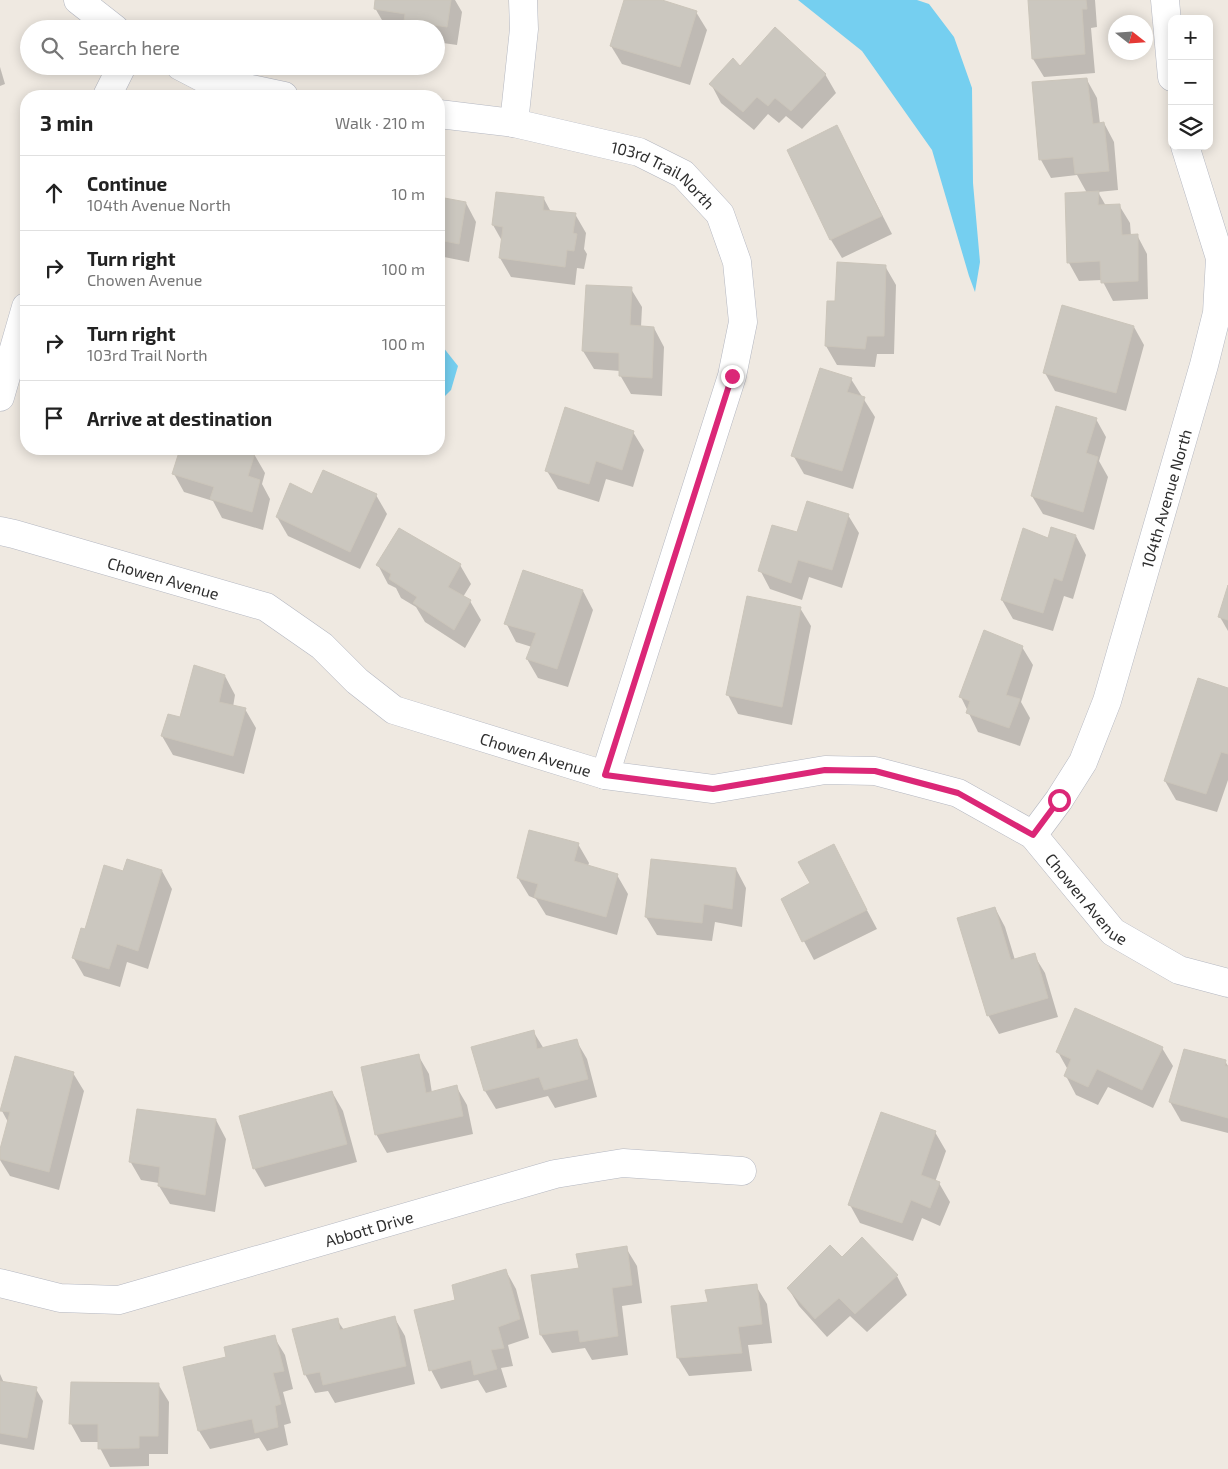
<!DOCTYPE html>
<html lang="en">
<head>
<meta charset="utf-8">
<style>
	body { margin:0; font-family:"Exo 2",sans-serif; background:#f2f2f2; color:#222 }
	.controls { position:absolute; right:15px; top:15px; display:grid; overflow:hidden; border-radius:10px; box-shadow:0 2px 12px #0003 }
	.controls button { width:45px; height:45px; display:grid; place-items:center; padding:0; border:0; border-bottom:1px solid #e0e0e0; background:#fff; color:#222; font:25px sans-serif }
	.compass { position:absolute; left:1108px; top:15px; width:45px; height:45px; border-radius:50%; background:#fff; box-shadow:0 2px 12px #0003; rotate:107deg }
	.stop { position:absolute; width:15px; height:15px; margin:-11px; border:4px solid #db2777; border-radius:50%; background:#fff }
	.stop.end { background:#db2777; border-color:#fff; box-shadow:0 1px 5px #0008 }
	.list { margin:0; padding:0; list-style:none }
	h2 { display:flex; justify-content:space-between; align-items:center; height:65px; margin:0; padding:0 20px; font-size:21px }
	h2 small { font-size:16px; font-weight:400; color:#767676 }
	.list li { display:grid; grid-template-columns:32px 1fr auto; gap:15px; align-items:center; box-sizing:border-box; height:75px; padding:0 20px; border-top:1px solid #e0e0e0 }
	.list b { display:block; font-size:19px; white-space:nowrap }
	.list p { margin:0; font-size:16px; white-space:nowrap; color:#767676 }
	.list em { font-size:16px; font-style:normal; color:#767676 }
	.icon { flex:none; width:28px; height:28px; fill:none; stroke:currentColor; stroke-width:2; stroke-linecap:round; stroke-linejoin:round }
	.map { position:relative; flex:none; width:1228px; height:1469px; overflow:hidden }
	.search { position:absolute; background:#fff; box-shadow:0 2px 12px #0003; left:20px; top:20px; width:425px; height:55px; display:flex; align-items:center; gap:12px; box-sizing:border-box; padding:0 18px; border-radius:28px; color:#767676; font-size:19px }
	.panel { position:absolute; background:#fff; box-shadow:0 2px 12px #0003; left:20px; top:90px; width:425px; height:365px; border-radius:20px }
	.map>svg:first-child { display:block }
</style>
</head>
<body>
<div class="map">
<svg width="1228" height="1469" viewBox="0 0 1228 1469">
	<rect width="100%" height="100%" fill="#efe9e1"/>
	<g fill="#75cff0">
		<polygon points="798,0 917,0 929,4 954,37 972,88 973,183 980,262 975,292 969,276 932,150 862,51"/>
		<polygon points="439,342 458,366 451,390 439,402"/>
	</g>
	<g fill="#0003">
		<polygon points="376,0 455,0 462,12 457,45 436,42 436,29 397,29 386,27 375,8"/>
		<polygon points="625,0 657,0 696,12 707,30 690,85 622,64 611,46"/>
		<polygon points="1029,0 1095,0 1097,27 1091,28 1095,73 1044,77 1033,59"/>
		<polygon points="0,67 5,84 0,86"/>
		<polygon points="740,68 825,74 836,93 802,129 786,116 779,123 768,114 754,130 721,103 711,84"/>
		<polygon points="1087,80 1097,98 1100,124 1104,123 1114,142 1118,190 1098,192 1106,206 1119,205 1130,223 1131,236 1137,235 1147,254 1148,299 1113,301 1102,280 1079,281 1069,263 1087,193 1077,175 1051,178 1041,160"/>
		<polygon points="837,127 892,234 842,258 831,240 789,151"/>
		<polygon points="439,198 466,203 476,222 469,262 439,256"/>
		<polygon points="544,199 551,212 575,214 586,233 584,249 587,254 584,269 577,268 575,285 511,277 500,258 502,241 493,225"/>
		<polygon points="885,266 896,285 894,354 877,354 875,367 837,365 826,346 836,303"/>
		<polygon points="631,289 642,307 641,327 654,328 664,347 662,396 631,394 620,375 620,371 594,369 583,351"/>
		<polygon points="1134,327 1144,345 1126,411 1055,391 1045,373"/>
		<polygon points="851,379 875,417 853,489 804,474 793,455"/>
		<polygon points="1096,419 1106,437 1099,461 1108,477 1094,530 1043,514 1032,496"/>
		<polygon points="633,432 644,450 633,487 606,479 599,502 558,489 547,471"/>
		<polygon points="181,449 234,449 254,454 265,473 262,484 270,499 263,530 222,518 213,501 184,492 174,474"/>
		<polygon points="312,495 376,495 387,514 360,569 288,536 277,517"/>
		<polygon points="848,515 859,533 842,588 809,577 802,600 770,589 760,570 798,534"/>
		<polygon points="1076,536 1086,555 1073,599 1064,596 1053,631 1013,619 1002,600 1049,540"/>
		<polygon points="378,565 460,565 471,584 463,597 470,601 481,620 465,648 425,622 416,607 401,598 396,588 388,584"/>
		<polygon points="524,571 583,591 593,610 568,687 538,678 527,659 532,647 516,642 506,623"/>
		<polygon points="1228,589 1228,631 1220,617"/>
		<polygon points="800,608 811,626 792,725 738,714 728,695"/>
		<polygon points="1022,647 1033,665 1021,702 1030,718 1020,746 978,732 961,697"/>
		<polygon points="225,676 235,695 233,707 245,709 256,728 244,774 173,755 162,736"/>
		<polygon points="1228,690 1228,780 1217,812 1176,800 1165,781"/>
		<polygon points="578,844 589,863 588,866 617,875 628,894 617,935 546,915 536,899 529,896 518,878"/>
		<polygon points="833,846 877,929 814,960 782,900 812,884"/>
		<polygon points="736,869 746,888 742,927 715,922 712,941 657,935 646,917"/>
		<polygon points="162,871 172,889 148,969 127,962 120,987 84,976 73,957 86,930 124,873"/>
		<polygon points="995,908 1005,927 1015,960 1034,955 1045,973 1058,1017 999,1034 988,1015"/>
		<polygon points="533,1031 544,1049 576,1040 587,1059 597,1097 555,1108 548,1096 496,1109 485,1091"/>
		<polygon points="1162,1048 1173,1066 1153,1108 1108,1087 1098,1105 1076,1095 1066,1076 1068,1070 1058,1052"/>
		<polygon points="418,1055 429,1074 432,1093 456,1086 467,1105 473,1134 387,1153 376,1134"/>
		<polygon points="1225,1061 1228,1066 1228,1133 1181,1121 1170,1102"/>
		<polygon points="73,1073 84,1091 59,1190 10,1176 0,1160 8,1122 2,1111"/>
		<polygon points="332,1092 343,1111 357,1162 265,1187 254,1168"/>
		<polygon points="216,1120 226,1139 215,1212 170,1204 159,1186 159,1183 141,1180 130,1161"/>
		<polygon points="935,1132 946,1151 935,1182 939,1183 950,1202 940,1226 922,1218 913,1241 860,1223 850,1205"/>
		<polygon points="626,1248 637,1266 642,1303 622,1306 628,1355 592,1360 585,1348 552,1353 541,1335 581,1270"/>
		<polygon points="842,1258 897,1276 907,1295 867,1332 850,1316 827,1337 799,1306 788,1288"/>
		<polygon points="506,1271 516,1289 529,1338 508,1345 513,1366 501,1368 507,1387 486,1393 478,1380 441,1389 431,1370 456,1300"/>
		<polygon points="756,1286 767,1304 772,1343 748,1345 752,1371 689,1376 678,1358 709,1303"/>
		<polygon points="394,1317 405,1336 415,1384 335,1403 328,1391 315,1393 305,1374 337,1320 344,1330"/>
		<polygon points="274,1337 285,1355 293,1389 283,1392 291,1423 284,1425 288,1445 267,1451 259,1438 210,1449 199,1431"/>
		<polygon points="0,1374 4,1383 36,1389 43,1401 34,1450 0,1444"/>
		<polygon points="72,1384 158,1384 169,1402 168,1454 149,1454 149,1466 110,1467 100,1448 100,1442 81,1442 71,1424"/>
	</g>
	<g fill="#cbc7bf" stroke="#cbc5ba">
		<polygon points="375,0 451,0 447,27 404,21 405,14 374,9"/>
		<polygon points="624,0 662,0 697,11 680,67 610,46"/>
		<polygon points="1028,0 1086,0 1087,9 1082,9 1085,54 1032,59"/>
		<polygon points="775,27 826,74 791,111 775,98 768,106 757,97 743,112 709,84 733,58 740,66"/>
		<polygon points="1087,78 1093,124 1104,122 1109,171 1075,174 1073,157 1039,160 1032,82"/>
		<polygon points="837,125 882,216 830,240 787,150"/>
		<polygon points="1099,191 1098,205 1120,204 1122,235 1138,234 1138,281 1101,283 1100,261 1067,263 1065,193"/>
		<polygon points="496,192 544,197 543,210 576,213 573,233 577,234 574,251 567,250 565,267 499,258 503,227 492,225"/>
		<polygon points="439,197 466,202 459,244 439,240"/>
		<polygon points="837,262 886,265 884,336 867,336 865,349 825,346 827,301 835,301"/>
		<polygon points="586,285 632,287 630,325 654,327 652,378 619,376 619,353 582,351"/>
		<polygon points="1062,305 1134,326 1116,393 1043,373"/>
		<polygon points="820,368 852,378 847,392 865,397 842,471 791,456"/>
		<polygon points="1056,406 1097,418 1086,453 1098,457 1083,512 1031,496"/>
		<polygon points="565,407 634,431 622,470 596,461 589,484 545,471"/>
		<polygon points="180,449 238,449 255,453 248,476 260,480 252,512 210,499 214,487 172,474"/>
		<polygon points="323,470 377,494 350,552 276,517 290,483 312,494"/>
		<polygon points="807,501 849,514 832,570 798,560 791,583 758,571 772,525 797,532"/>
		<polygon points="1051,527 1076,535 1062,581 1054,578 1043,613 1001,600 1023,528 1048,538"/>
		<polygon points="399,528 461,564 448,587 471,600 454,630 413,603 417,597 389,579 391,574 376,565"/>
		<polygon points="523,570 583,590 557,669 526,659 536,633 504,624"/>
		<polygon points="1228,585 1228,620 1218,617"/>
		<polygon points="747,596 801,607 782,707 726,695"/>
		<polygon points="984,630 1023,646 1006,695 1020,699 1009,728 966,713 970,701 959,697"/>
		<polygon points="194,665 225,675 219,702 246,708 233,756 161,736 168,714 180,717"/>
		<polygon points="1198,678 1228,688 1228,754 1221,752 1206,794 1164,781"/>
		<polygon points="529,830 579,843 574,861 618,874 606,917 534,897 538,884 517,878"/>
		<polygon points="834,844 867,910 802,942 781,899 810,883 798,862"/>
		<polygon points="127,859 162,870 138,951 117,944 109,969 72,958 81,928 85,929 104,865 123,871"/>
		<polygon points="651,859 736,868 732,909 704,904 702,923 645,917"/>
		<polygon points="995,907 1011,960 1035,953 1048,998 987,1016 957,918"/>
		<polygon points="1075,1008 1163,1047 1142,1090 1097,1069 1088,1087 1064,1076 1071,1059 1056,1052"/>
		<polygon points="534,1030 537,1049 577,1039 588,1079 544,1090 539,1077 484,1091 471,1047"/>
		<polygon points="1184,1049 1226,1060 1225,1066 1228,1066 1228,1118 1169,1102"/>
		<polygon points="419,1054 426,1093 457,1085 463,1116 375,1135 361,1067"/>
		<polygon points="15,1056 74,1072 49,1172 0,1159 0,1149 10,1112 0,1111"/>
		<polygon points="332,1091 347,1144 253,1169 239,1116"/>
		<polygon points="137,1109 216,1119 205,1195 158,1186 160,1167 129,1162"/>
		<polygon points="881,1112 936,1131 921,1175 940,1182 930,1208 911,1200 902,1223 848,1205"/>
		<polygon points="862,1237 898,1275 855,1314 839,1298 815,1319 787,1288 830,1245 842,1257"/>
		<polygon points="627,1246 632,1285 612,1288 618,1336 580,1342 578,1330 540,1335 531,1275 579,1268 576,1254"/>
		<polygon points="506,1269 520,1319 498,1327 504,1348 491,1350 497,1369 474,1375 471,1360 429,1371 414,1310 455,1300 452,1285"/>
		<polygon points="757,1284 762,1324 738,1327 742,1353 677,1358 671,1306 708,1302 705,1290"/>
		<polygon points="395,1316 406,1366 323,1385 320,1372 304,1375 292,1329 338,1318 340,1330"/>
		<polygon points="275,1335 284,1371 273,1373 281,1404 275,1406 278,1427 255,1433 252,1419 198,1431 183,1367 226,1357 224,1347"/>
		<polygon points="0,1381 37,1387 27,1438 0,1433"/>
		<polygon points="71,1382 159,1383 158,1436 139,1436 139,1448 98,1449 98,1424 69,1424"/>
	</g>
	<g fill="none" stroke-linecap="round" stroke-linejoin="round">
		<g stroke="#b4b7c1" stroke-width="29">
			<g id="minor">
				<polyline points="78,0 115,29"/>
				<polyline points="1165,0 1172,77"/>
				<polyline points="180,66 205,79 284,96"/>
				<polyline points="107,96 122,66"/>
				<path id="s1" d="M439 114 514 123 639 152 683 174 720 214 737 262 743 322 732 376 605 775"/>
				<polyline points="514,123 524,29 523,0"/>
				<polyline points="0,397 26,307"/>
				<path id="s2" d="M0 531 14 534 266 607 322 646 357 681 394 710 605 775 713 789 825 770 875 771 958 793 1033 835 1113 932 1179 970 1228 983"/>
				<path id="s3" d="M1033 835 1059 800 1083 762 1107 701 1204 365 1217 313 1220 258 1185 146"/>
				<path id="s4" d="M0 1283 60 1298 119 1300 555 1174 623 1163 742 1171"/>
			</g>
		</g>
		<use href="#minor" stroke="#fff" stroke-width="28"/>
	</g>
	<g fill="none" stroke-linecap="round" stroke-linejoin="round">
		<polyline stroke="#db2777" stroke-width="6" points="732,376 605,775 713,789 825,770 875,771 958,793 1033,835 1059,800"/>
	</g>
	<g text-anchor="middle" dominant-baseline="central" stroke-width="5" stroke-linejoin="round" paint-order="stroke">
		<g font-size="16" fill="#2e2e2e" stroke="#fff">
			<text stroke="none"><textPath href="#s1" startOffset="236">103rd Trail North</textPath></text>
			<text stroke="none"><textPath href="#s3" startOffset="365">104th Avenue North</textPath></text>
			<text stroke="none"><textPath href="#s2" startOffset="170">Chowen Avenue</textPath></text>
			<text stroke="none"><textPath href="#s2" startOffset="590">Chowen Avenue</textPath></text>
			<text stroke="none"><textPath href="#s2" startOffset="1190">Chowen Avenue</textPath></text>
			<text stroke="none"><textPath href="#s4" startOffset="381">Abbott Drive</textPath></text>
		</g>
	</g>
</svg>
<div class="controls">
<button>+</button>
<button>−</button>
<button><svg class="icon" aria-label="layers" viewBox="0 0 24 24"><path d="M12 4l9 5-9 5-9-5zM3 14l9 5 9-5"/></svg></button>
</div>
<svg class="compass" viewBox="-18 -18 36 36"><path d="M0-13l5 13h-10z" fill="#e53935"/><path d="M0 13l5-13h-10z" fill="#767676"/></svg>
<div class="stop" style="left:1059px;top:800px"></div>
<div class="stop end" style="left:732px;top:376px"></div>
<div class="search"><svg class="icon" aria-label="search" viewBox="0 0 24 24"><circle cx="10" cy="10" r="6"/><path d="M15 15l6 6"/></svg>Search here</div>
<section class="panel">
<h2>3 min<small>Walk · 210 m</small></h2>
<ul class="list">
<li><svg class="icon" aria-label="ahead" viewBox="0 0 24 24"><path d="M12 20V5M6 11l6-6 6 6"/></svg><div><b>Continue</b><p>104th Avenue North</p></div><em>10 m</em></li>
<li><svg class="icon" aria-label="right" viewBox="0 0 24 24"><path d="M7 20v-9h11M14 6l5 5-5 5"/></svg><div><b>Turn right</b><p>Chowen Avenue</p></div><em>100 m</em></li>
<li><svg class="icon" aria-label="right" viewBox="0 0 24 24"><path d="M7 20v-9h11M14 6l5 5-5 5"/></svg><div><b>Turn right</b><p>103rd Trail North</p></div><em>100 m</em></li>
<li><svg class="icon" aria-label="arrive" viewBox="0 0 24 24"><path d="M6 21V4h12l-3 4 3 4H6"/></svg><div><b>Arrive at destination</b></div></li>
</ul>
</section>
</div>
</body>
</html>
